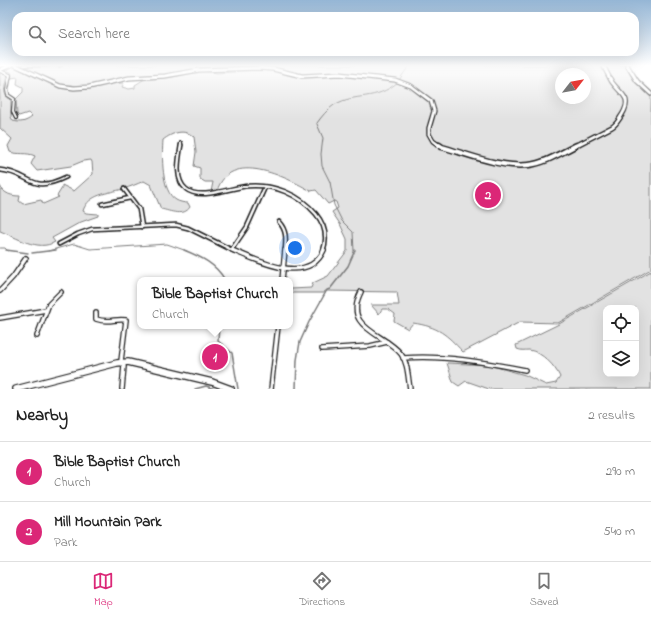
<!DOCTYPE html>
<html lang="en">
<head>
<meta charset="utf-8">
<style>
	body { margin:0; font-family:"Indie Flower",sans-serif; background:#f6f6f6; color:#222 }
	.controls { position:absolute; right:12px; bottom:12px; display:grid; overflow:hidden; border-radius:8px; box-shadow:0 4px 16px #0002 }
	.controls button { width:36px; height:36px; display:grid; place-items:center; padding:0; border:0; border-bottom:1px solid #e0e0e0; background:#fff; color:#222; font:20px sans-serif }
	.compass { position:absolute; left:555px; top:68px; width:36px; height:36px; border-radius:50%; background:#fff; box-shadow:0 4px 16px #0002; rotate:59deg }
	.you { position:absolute; left:295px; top:248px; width:14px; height:14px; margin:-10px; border:3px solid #fff; border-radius:50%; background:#1a73e8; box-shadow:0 0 0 6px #1a73e833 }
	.badge { display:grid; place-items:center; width:26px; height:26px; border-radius:50%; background:#db2777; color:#fff; font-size:13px; font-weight:700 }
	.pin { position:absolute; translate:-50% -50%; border:2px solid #fff; box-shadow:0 1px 4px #0006 }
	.popup { position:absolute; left:137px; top:277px; width:156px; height:52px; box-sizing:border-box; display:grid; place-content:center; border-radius:8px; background:#fff; filter:drop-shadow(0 1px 3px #0005); font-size:13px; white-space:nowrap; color:#767676 }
	.popup b { font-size:15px; color:#222 }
	.popup::after { content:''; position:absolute; left:50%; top:100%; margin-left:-8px; border:8px solid transparent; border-top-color:#fff }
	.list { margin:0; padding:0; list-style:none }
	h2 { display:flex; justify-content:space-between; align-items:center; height:52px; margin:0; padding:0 16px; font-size:17px }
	h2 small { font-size:13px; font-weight:400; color:#767676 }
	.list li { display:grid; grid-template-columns:26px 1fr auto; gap:12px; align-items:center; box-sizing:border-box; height:60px; padding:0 16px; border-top:1px solid #e0e0e0 }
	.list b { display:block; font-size:15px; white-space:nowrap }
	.list p { margin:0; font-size:13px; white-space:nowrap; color:#767676 }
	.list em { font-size:13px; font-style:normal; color:#767676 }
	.icon { flex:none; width:22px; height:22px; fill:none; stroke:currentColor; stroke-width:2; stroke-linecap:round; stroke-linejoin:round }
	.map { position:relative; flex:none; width:651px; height:389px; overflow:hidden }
	.search { position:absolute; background:#fff; box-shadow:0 4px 16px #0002; left:12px; right:12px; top:12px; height:44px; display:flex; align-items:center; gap:10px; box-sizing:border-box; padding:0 14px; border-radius:12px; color:#767676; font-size:15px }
	.sheet { height:172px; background:#fff }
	nav { display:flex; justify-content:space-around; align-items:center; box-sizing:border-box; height:56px; border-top:1px solid #e0e0e0; background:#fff; font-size:11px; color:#767676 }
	nav a { display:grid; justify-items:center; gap:2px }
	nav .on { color:#db2777 }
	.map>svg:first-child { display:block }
</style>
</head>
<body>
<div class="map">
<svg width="651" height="389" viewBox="0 0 651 389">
	<rect width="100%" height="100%" fill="#fff"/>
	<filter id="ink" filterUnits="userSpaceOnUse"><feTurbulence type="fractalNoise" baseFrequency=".025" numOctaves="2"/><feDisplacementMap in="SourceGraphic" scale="8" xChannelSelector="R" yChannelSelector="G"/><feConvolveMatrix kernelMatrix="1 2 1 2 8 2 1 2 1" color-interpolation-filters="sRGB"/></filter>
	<g filter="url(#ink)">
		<g fill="#e2e2e2" stroke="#7f7f7f" fill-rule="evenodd">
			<polygon points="19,65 24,67 61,67 63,65 258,65 240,68 201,68 169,74 133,76 94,85 78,86 61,84"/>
			<path d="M261 65H624L637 83 651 97V269L558 323 520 322 463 352C446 334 439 327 413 323L408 329 394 321 395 314 388 309H382L379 314 371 305H399L397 292 325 291 324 293H290L291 289 311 288 313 283 328 276 347 251V239L340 224 332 212 338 208 336 202 334 201 328 204 316 190 311 191C286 177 230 149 217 191L211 192 213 182H205L200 179V168L194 166 196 152 194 137C184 128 172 133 163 140 162 156 161 191 176 200 179 202 185 203 188 203L190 207C184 217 170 211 161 209L151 185 144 181C137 184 130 187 123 189 109 193 88 194 83 211L86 213 98 214V216L81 222 52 238 55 242C38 252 16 237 0 231V186C4 194 12 196 20 196L19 201 23 204 41 200 43 204 59 197 57 196 62 188V185L74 191 93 174 92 162 91 160 83 161 71 166 37 171 31 164 35 156C27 152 18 155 10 152L8 146 12 139 0 128V72L7 74C6 86 0 93 11 100V117L13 121C21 123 25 122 32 117L28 113 19 116 17 114 16 99 23 92V87L17 84 18 77 11 78V72L2 70 12 66 60 88C82 92 102 83 124 83L122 87 129 89 135 88V85L143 80 148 79 172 77 202 71 217 73 235 72V71L259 68ZM561 74H585V98H561Z"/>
			<path d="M651 271V389H489L466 381 459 386 453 382 447 363 489 365 525 375 546 385 556 383 560 377C555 366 542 352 529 350 524 350 522 351 517 349L516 345 559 324ZM606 308H636V374H606Z"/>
		</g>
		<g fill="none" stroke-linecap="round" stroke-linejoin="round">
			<g stroke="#7a7a7a" stroke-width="1">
				<polyline points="399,80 409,66"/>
				<path d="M317 123C322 116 327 110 334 105 356 92 375 102 398 82"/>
				<polyline points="317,124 323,138 321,154 322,166 330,182 334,205 342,221 353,232 354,251"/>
				<polyline points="0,248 5,248 8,251"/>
				<polyline points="48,251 74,244 90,249 167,244 187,251"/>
			</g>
			<g stroke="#7a7a7a" stroke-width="1.5">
				<polyline points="6,250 28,253"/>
				<path d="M184 250C201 257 216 264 225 280"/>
				<polyline points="32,253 56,250"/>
				<polyline points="219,326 218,341 232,353 238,389"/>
				<polyline points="195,389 206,386 214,389"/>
				<polyline points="296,389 297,360 300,342 309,322 327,290 330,289 348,266 355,250"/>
			</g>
			<g stroke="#1c1c1c" stroke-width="4.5">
				<g id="street-far2">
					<polyline points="24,65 48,65"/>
					<polyline points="58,65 61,65"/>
					<polyline points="259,68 263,65"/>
					<polyline points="0,71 10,75 7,90 8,95 14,99 13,112 16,118"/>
					<polyline points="181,146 181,143"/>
				</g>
			</g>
			<g stroke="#1c1c1c" stroke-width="5.5">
				<g id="street-far1">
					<path d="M181 145C179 158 174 179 186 189 200 201 232 187 248 186 274 184 299 194 316 214 325 225 328 237 323 251"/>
					<path d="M0 170C32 173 29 195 66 177"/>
					<polyline points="124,189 139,209 142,227"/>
					<polyline points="102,204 130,198"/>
					<path d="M279 222C287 231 286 239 285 251"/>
					<polyline points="59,244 78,234 92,229 176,225 188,228 234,251"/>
					<polyline points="232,249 247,227 265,187"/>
				</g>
			</g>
			<g stroke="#1c1c1c" stroke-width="6">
				<g id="street">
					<path d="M232 250C258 261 308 286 324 250"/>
					<polyline points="282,280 285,250"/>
					<polyline points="0,291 13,277 26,258"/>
					<path d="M361 292C342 329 385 333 401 354 408 363 408 377 410 389"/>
					<path d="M96 313V319C110 324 114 318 126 320L121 361 124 366 122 389"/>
					<polyline points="0,318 46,310"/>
					<polyline points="37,336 49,304 61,292"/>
					<polyline points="322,349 370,346 387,342"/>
					<path d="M403 358C444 355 485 362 525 370"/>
					<polyline points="271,389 278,326"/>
				</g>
			</g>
			<g stroke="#1c1c1c" stroke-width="5.5">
				<g id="secondary-far2">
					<polyline points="15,65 60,86 74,88 89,87 129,78 165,76 199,70 259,68 273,69 302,76 339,74 395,80 411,86 431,101 434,111 429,128 429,134 433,141 440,146"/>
					<polyline points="627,65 637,81 651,94"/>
					<polyline points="0,70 11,65"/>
					<path d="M575 146 612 127C617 124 619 119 622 115 633 97 621 95 612 82 609 77 606 71 603 65"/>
				</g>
			</g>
			<g stroke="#1c1c1c" stroke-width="7">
				<path id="secondary-far1" d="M439 145 442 147C470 155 500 168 529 165 546 163 562 152 577 145"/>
			</g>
			<g stroke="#1c1c1c" stroke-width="8">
				<polyline id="secondary" points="16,389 117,363 128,362 212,382 231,389"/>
			</g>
			<use href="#street-far2" stroke="#fff" stroke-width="2"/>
			<use href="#street-far1" stroke="#fff" stroke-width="2.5"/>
			<use href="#street" stroke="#fff" stroke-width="3.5"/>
			<use href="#secondary-far2" stroke="#fff" stroke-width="3"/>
			<use href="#secondary-far1" stroke="#fff" stroke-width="4"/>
			<use href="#secondary" stroke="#fff" stroke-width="5.5"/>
		</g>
	</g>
	<linearGradient id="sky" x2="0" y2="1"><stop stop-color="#95b6d5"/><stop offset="0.55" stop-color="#fff"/><stop offset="1" stop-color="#fff" stop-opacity="0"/></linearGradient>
	<rect width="651" height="119" fill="url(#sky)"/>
</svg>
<div class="controls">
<button><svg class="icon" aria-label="locate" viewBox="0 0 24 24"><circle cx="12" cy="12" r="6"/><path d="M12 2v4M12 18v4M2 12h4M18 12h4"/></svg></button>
<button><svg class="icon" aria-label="layers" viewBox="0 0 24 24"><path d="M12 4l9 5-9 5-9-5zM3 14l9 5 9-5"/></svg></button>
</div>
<svg class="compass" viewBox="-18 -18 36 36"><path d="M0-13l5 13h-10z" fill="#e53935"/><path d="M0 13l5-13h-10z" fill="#767676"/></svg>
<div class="you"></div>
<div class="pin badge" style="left:215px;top:357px">1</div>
<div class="popup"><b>Bible Baptist Church</b>Church</div>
<div class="pin badge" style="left:488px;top:195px">2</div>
<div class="search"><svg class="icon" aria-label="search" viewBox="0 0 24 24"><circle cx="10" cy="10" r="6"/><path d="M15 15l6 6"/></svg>Search here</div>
</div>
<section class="sheet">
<h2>Nearby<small>2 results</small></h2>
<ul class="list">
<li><span class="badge">1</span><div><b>Bible Baptist Church</b><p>Church</p></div><em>290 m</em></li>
<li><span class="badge">2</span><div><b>Mill Mountain Park</b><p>Park</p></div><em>540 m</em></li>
</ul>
</section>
<nav>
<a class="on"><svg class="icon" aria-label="map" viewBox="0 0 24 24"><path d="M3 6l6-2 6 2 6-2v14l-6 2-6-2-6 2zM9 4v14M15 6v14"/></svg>Map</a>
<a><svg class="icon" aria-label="directions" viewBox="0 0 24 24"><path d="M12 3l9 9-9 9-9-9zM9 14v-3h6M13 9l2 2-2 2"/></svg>Directions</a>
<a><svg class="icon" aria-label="saved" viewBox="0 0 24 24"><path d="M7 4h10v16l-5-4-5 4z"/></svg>Saved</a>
</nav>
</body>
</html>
